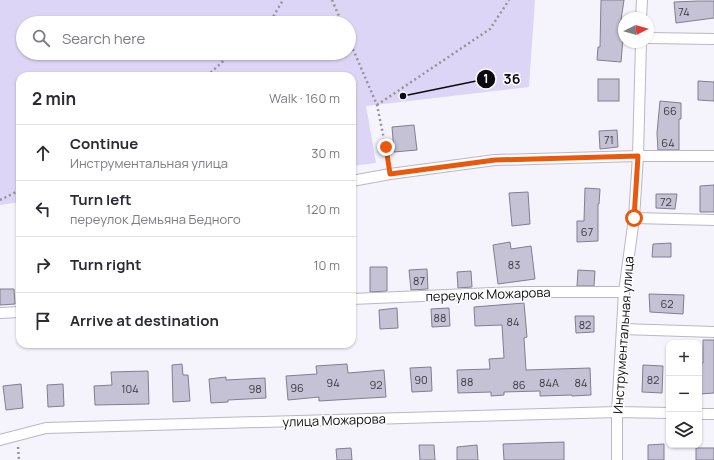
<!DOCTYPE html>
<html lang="en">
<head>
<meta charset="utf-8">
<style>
	body { margin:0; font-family:Manrope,sans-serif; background:#f2f2f3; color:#2b2b33 }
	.controls { position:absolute; right:12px; bottom:12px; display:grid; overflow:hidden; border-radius:8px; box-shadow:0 1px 3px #0004 }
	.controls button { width:36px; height:36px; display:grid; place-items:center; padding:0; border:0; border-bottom:1px solid #e1e1e2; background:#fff; color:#2b2b33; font:20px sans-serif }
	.compass { position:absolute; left:618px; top:12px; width:36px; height:36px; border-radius:50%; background:#fff; box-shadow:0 1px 3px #0004; rotate:85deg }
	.stop { position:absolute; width:12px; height:12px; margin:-9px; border:3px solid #ea580c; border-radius:50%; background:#fff }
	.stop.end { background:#ea580c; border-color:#fff; box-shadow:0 1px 4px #0008 }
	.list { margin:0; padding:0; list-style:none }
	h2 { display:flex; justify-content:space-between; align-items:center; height:52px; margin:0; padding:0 16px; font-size:17px }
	h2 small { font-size:13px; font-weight:400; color:#7c7c81 }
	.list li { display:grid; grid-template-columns:26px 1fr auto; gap:12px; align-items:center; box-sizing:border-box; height:56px; padding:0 16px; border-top:1px solid #e1e1e2 }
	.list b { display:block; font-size:15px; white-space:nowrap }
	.list p { margin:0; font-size:13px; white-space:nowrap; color:#7c7c81 }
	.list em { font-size:13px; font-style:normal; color:#7c7c81 }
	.icon { flex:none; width:22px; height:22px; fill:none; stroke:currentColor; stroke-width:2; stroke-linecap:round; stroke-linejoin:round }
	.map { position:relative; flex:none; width:714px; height:460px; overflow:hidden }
	.search { position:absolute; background:#fff; box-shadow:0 1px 3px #0004; left:16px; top:16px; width:340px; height:44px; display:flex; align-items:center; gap:10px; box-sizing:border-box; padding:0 14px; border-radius:22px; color:#7c7c81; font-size:15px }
	.panel { position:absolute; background:#fff; box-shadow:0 1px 3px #0004; left:16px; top:72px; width:340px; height:276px; border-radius:12px }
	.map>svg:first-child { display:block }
</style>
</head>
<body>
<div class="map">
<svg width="714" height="460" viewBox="0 0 714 460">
	<rect width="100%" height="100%" fill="#f5f3fc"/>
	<path fill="#dcd5f5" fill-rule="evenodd" d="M0 0H535L529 87 366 106 376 163 352 166V76H20V202L0 205ZM23 23H349V53H23Z"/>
	<g fill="#c6c2d6" stroke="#827e90">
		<polygon points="601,0 624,0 621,20 623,20 623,38 621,62 597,60 598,47 600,47"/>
		<polygon points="698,1 714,1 714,18 676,23 674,2"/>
		<rect x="598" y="79" width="21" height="22"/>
		<polygon points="698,81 714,82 714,101 698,100"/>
		<polygon points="660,101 681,103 681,119 679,119 679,150 658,150 657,133"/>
		<polygon points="414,125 417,150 394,152 392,127"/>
		<polygon points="617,130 618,147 600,149 599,131"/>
		<polygon points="714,185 714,212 700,212 700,186"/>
		<polygon points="585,188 600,189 599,204 598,204 598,241 577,242 577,221 584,221"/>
		<polygon points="528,192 530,224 512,226 509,193"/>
		<polygon points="656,194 677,194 675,209 656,208"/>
		<polygon points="510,242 511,249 531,246 535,279 498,284 493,245"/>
		<polygon points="671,243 671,257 652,257 653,244"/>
		<polygon points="370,267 387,267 387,291 370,292"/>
		<polygon points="427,269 428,289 411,290 409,270"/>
		<polygon points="578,270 595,271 594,286 577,286"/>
		<polygon points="471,271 472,287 458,288 457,272"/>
		<polygon points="0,289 14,289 15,304 0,305"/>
		<polygon points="649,294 684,295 683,314 650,312"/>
		<polygon points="524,303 527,337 524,338 526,370 590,368 591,395 572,396 572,395 540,396 540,391 504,392 504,395 491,396 491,392 458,393 457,370 490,369 489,359 504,358 502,325 475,326 474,307"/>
		<polygon points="397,308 398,328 380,329 379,310"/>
		<polygon points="449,308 450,326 432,327 431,309"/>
		<polygon points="575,316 594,316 594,332 576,333"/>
		<polygon points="703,340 714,340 714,393 699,394 699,363 703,363"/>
		<polygon points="182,364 183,375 188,375 190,401 173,402 172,365"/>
		<polygon points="347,364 348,373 384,370 386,397 319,401 319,397 288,400 286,376 317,374 316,366"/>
		<polygon points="643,365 663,366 662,393 642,392"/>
		<polygon points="431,367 432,391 412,392 410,368"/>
		<polygon points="148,371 149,404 95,405 94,386 112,385 111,372"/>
		<polygon points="226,377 226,380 265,378 266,398 228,400 228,402 211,403 209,379"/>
		<polygon points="21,384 23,408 6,410 3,386"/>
		<polygon points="63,384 64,406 48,407 47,385"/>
		<polygon points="564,442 564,460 504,460 503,444"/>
		<polygon points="664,444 664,460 648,460 648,445"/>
		<polygon points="419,445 434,445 435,460 420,460"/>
		<polygon points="477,445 478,460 457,460 457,447"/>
		<polygon points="351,448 352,460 337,460 336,449"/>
		<rect x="696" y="448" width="18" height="12"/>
	</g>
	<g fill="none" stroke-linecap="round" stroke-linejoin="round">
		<g stroke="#bab6c9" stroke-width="12">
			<g id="street">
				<polyline points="641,18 642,0"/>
				<polyline points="648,38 714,39"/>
				<polyline points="352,181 390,174 495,160 638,156 714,156"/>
				<polyline points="634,218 714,220"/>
				<polyline points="352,299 517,292 624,292"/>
				<polyline points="0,313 20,312"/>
				<polyline points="622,329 714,332"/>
				<polyline points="699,414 714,414"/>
				<polyline points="0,440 46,428 617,412 669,413"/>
				<polyline points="617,460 617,412 624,292 634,218 638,156 641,42"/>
			</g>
		</g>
		<g stroke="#95939b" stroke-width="2.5" stroke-dasharray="2 3" stroke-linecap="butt">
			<polyline points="332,0 342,23"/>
			<polyline points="266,23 273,17 283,0"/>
			<polyline points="349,40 377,105 389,164"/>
			<polyline points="207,76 232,53"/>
			<polyline points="377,105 490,29 509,0"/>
			<polyline points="0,200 20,190"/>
			<polyline points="18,447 19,460"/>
		</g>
		<use href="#street" stroke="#fff" stroke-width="10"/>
	</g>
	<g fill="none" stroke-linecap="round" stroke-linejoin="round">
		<polyline stroke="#ea580c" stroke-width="5" points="386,147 390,174 495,160 638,156 634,218"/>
	</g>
	<g text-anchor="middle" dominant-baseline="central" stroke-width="3" stroke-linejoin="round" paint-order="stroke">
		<g font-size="11" fill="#3a3942">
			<text x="684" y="11">74</text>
			<text x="670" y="110">66</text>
			<text x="609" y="139">71</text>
			<text x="668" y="142">64</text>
			<text x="666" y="201">72</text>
			<text x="587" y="231">67</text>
			<text x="514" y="264">83</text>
			<text x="419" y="280">87</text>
			<text x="667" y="303">62</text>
			<text x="440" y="317">88</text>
			<text x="513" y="321">84</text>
			<text x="585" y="324">82</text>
			<text x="421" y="379">90</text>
			<text x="653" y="379">82</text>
			<text x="467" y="381">88</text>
			<text x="333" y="382">94</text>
			<text x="549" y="382">84А</text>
			<text x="581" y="382">84</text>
			<text x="376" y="384">92</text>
			<text x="519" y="384">86</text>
			<text x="297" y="387">96</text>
			<text x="130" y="388">104</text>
			<text x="255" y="388">98</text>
		</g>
		<g font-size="13" fill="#0c0b11" stroke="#fff">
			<text transform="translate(488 294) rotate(-2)">переулок Можарова</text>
			<text transform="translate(623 335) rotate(-86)">Инструментальная улица</text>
			<text transform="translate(334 420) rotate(-2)">улица Можарова</text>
		</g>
	</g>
	<path fill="none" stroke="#0c0b11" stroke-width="1.5" d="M403 96L486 79"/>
	<g fill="#0c0b11" stroke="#fff" stroke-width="1.5">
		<circle cx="403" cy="96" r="4"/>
		<circle cx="486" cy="79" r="10"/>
	</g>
	<g font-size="12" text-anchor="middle" font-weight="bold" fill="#fff">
		<text x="486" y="83">1</text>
	</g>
	<g font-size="14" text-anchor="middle" font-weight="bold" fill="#0c0b11" stroke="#fff" stroke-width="3" stroke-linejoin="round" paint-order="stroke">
		<text x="512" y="84">36</text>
	</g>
</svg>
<div class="controls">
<button>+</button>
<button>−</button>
<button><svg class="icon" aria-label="layers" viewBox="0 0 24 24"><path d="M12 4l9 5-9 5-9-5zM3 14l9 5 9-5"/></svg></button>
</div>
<svg class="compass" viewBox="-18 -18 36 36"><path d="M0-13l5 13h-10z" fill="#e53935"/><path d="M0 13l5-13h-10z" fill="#7c7c81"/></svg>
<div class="stop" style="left:634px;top:218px"></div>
<div class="stop end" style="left:386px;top:147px"></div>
<div class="search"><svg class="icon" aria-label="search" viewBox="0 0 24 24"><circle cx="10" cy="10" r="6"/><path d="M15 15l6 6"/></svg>Search here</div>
<section class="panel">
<h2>2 min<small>Walk · 160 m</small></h2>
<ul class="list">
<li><svg class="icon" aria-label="ahead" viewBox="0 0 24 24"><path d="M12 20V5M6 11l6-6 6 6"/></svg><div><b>Continue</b><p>Инструментальная улица</p></div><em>30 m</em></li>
<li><svg class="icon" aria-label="left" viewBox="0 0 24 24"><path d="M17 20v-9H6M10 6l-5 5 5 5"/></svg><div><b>Turn left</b><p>переулок Демьяна Бедного</p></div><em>120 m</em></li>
<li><svg class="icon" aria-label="right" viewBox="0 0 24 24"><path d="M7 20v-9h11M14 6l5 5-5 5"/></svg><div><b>Turn right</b></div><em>10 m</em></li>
<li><svg class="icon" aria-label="arrive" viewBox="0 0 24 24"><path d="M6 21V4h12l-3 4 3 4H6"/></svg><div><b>Arrive at destination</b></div></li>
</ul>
</section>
</div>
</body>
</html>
